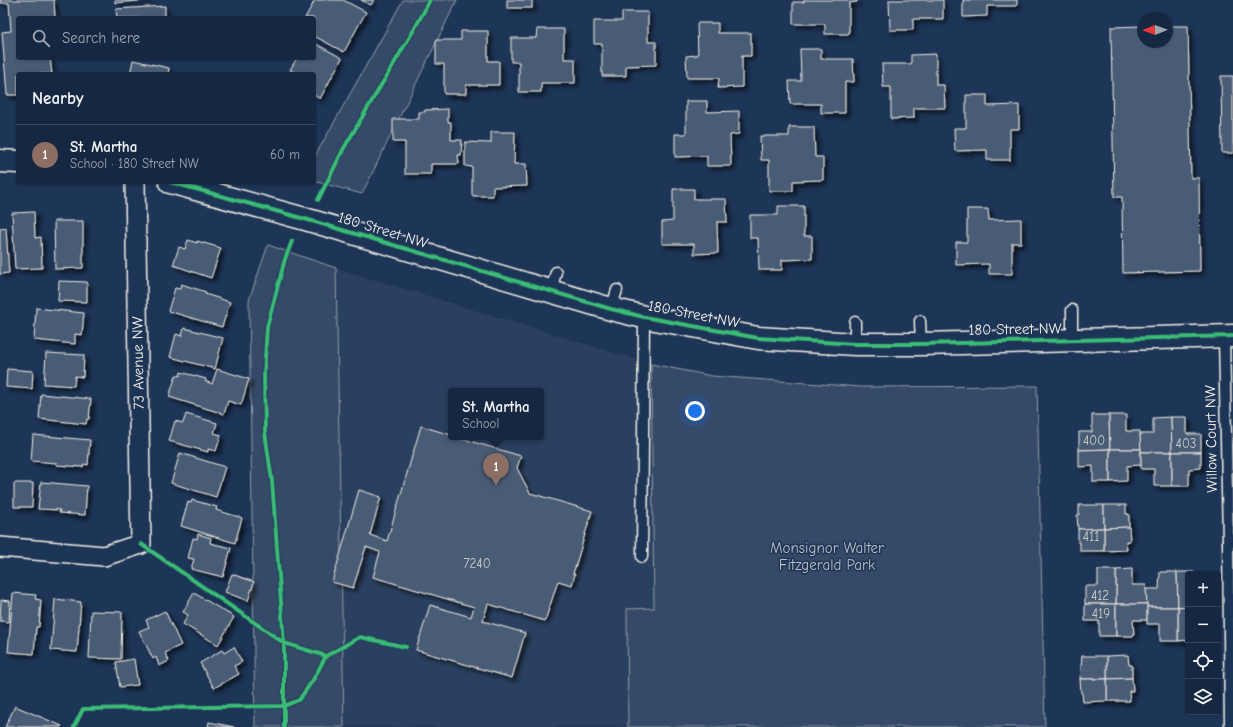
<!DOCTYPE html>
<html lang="en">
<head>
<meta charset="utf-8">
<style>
	body { margin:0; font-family:"Comic Neue",sans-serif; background:#1f3048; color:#f1f3f6 }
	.controls { position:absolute; right:12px; bottom:12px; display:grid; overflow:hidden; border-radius:4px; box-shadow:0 1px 3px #0004 }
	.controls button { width:36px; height:36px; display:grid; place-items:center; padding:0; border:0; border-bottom:1px solid #35445a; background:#162841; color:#f1f3f6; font:20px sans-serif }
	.compass { position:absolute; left:1137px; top:12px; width:36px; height:36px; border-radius:50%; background:#162841; box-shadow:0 1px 3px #0004; rotate:269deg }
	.you { position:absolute; left:695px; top:411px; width:14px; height:14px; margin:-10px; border:3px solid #fff; border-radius:50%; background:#1a73e8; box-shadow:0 0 0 6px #1a73e833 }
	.badge { display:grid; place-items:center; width:26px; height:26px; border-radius:50%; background:#d93025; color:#fff; font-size:13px; font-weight:700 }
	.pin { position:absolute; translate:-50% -33px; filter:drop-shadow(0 1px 2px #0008) }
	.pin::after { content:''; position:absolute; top:21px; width:14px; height:12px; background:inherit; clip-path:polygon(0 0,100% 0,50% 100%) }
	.popup { position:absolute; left:448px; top:388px; width:96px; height:52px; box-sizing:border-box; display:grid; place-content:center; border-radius:4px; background:#162841; filter:drop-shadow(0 1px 3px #0005); font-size:13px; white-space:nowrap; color:#9ea6b1 }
	.popup b { font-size:15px; color:#f1f3f6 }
	.popup::after { content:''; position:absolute; left:50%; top:100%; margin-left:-8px; border:8px solid transparent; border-top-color:#162841 }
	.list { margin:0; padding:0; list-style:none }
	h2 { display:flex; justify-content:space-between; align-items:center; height:52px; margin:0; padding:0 16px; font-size:17px }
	h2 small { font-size:13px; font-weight:400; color:#9ea6b1 }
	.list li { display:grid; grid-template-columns:26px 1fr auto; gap:12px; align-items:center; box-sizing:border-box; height:60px; padding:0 16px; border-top:1px solid #35445a }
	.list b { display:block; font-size:15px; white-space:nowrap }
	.list p { margin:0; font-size:13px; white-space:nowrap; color:#9ea6b1 }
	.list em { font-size:13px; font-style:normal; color:#9ea6b1 }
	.icon { flex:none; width:22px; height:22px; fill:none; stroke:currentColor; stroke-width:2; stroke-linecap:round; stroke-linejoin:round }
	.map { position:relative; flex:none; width:1233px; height:727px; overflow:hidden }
	.search { position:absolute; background:#162841; box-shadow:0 1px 3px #0004; left:16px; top:16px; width:300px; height:44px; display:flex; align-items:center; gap:10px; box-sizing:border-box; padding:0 14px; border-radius:4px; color:#9ea6b1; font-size:15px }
	.panel { position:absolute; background:#162841; box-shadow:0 1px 3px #0004; left:16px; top:72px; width:300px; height:112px; border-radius:4px }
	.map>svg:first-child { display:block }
</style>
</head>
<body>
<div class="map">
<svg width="1233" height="727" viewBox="0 0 1233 727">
	<defs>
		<filter id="shadow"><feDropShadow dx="3.5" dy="3.5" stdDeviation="2" flood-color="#0009"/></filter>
	</defs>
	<rect width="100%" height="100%" fill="#1d3557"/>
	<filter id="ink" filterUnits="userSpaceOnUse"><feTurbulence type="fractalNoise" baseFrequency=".025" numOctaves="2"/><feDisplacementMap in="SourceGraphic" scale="8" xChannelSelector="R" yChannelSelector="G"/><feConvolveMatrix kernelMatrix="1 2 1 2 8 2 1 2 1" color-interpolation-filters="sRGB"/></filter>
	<g filter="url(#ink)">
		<path fill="#2a4060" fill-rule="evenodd" d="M336 268 651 364 654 608 627 609 628 727H344ZM451 391H541V437H451Z"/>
		<g fill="#354a67" stroke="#949ea8">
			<polygon points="403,0 457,0 362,194 314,181 314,158"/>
			<polygon points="268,245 336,268 344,727 255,727 249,300"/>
			<polygon points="651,364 712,376 861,387 1037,386 1045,727 628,727 627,609 654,608"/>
		</g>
		<g fill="#485b74" stroke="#f4f1e8" filter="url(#shadow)">
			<polygon points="0,0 54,0 55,18 18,18 18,58 50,58 52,74 18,74 18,95 7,95 2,32 11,31 9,3 1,3"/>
			<polygon points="115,0 149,0 115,3"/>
			<polygon points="315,0 343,0 366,12 344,52 314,36 314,18 305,18"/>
			<polygon points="361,0 374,0 371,5"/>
			<rect x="507" y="0" width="25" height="8"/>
			<polygon points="804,0 857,0 857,2 849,3 849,34 825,34 825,24 793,24 793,2 804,2"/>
			<polygon points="889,0 943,0 943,19 913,19 913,30 890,30"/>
			<polygon points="963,0 1017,0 1017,6 987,6 987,16 963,17"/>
			<polygon points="165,6 165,18 117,18 116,9"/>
			<polygon points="622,12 648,12 648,42 656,42 656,65 626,66 626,76 602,76 602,44 594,44 594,21 622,21"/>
			<polygon points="697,23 718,23 718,33 751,33 751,56 742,56 742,87 718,88 719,78 687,78 686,56 698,55"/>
			<polygon points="1143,26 1143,42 1167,42 1167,26 1188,26 1191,178 1199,178 1200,271 1123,273 1122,197 1114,197 1111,27"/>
			<polygon points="537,29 564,29 564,59 575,59 575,83 541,83 541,92 519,92 519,62 511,62 511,38 536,38"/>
			<polygon points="461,31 488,31 488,61 499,61 499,85 466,85 466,94 444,94 444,64 436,64 436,40 461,40"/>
			<polygon points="314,43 342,58 320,99 314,95 314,74 293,74 294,72 290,70 297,58 314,58"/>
			<polygon points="800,49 821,49 821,59 853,59 854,82 845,82 845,113 821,113 821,104 790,104 789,81 801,81"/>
			<polygon points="936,54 936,85 944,85 945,108 914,108 914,118 891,119 891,87 883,87 882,64 911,64 911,55"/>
			<polygon points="133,60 169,68 168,74 130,74"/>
			<polygon points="1221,76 1233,76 1233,153 1222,153"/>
			<polygon points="966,95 987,95 987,106 1019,105 1019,129 1010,129 1010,160 987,160 987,150 955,151 954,128 966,128"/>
			<polygon points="686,101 707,101 707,112 739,111 739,134 730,135 731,166 707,166 707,156 675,157 675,134 686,134"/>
			<polygon points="448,109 448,122 451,122 451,140 462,140 461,155 458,155 459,164 431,164 431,174 405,174 405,142 393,142 393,119 419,119 419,112 425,112 425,110"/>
			<polygon points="789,127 814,127 815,157 823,157 823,180 793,181 793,191 769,191 769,160 761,160 760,136 789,136"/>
			<polygon points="491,132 515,132 514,164 526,164 527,186 493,187 493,196 472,196 472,167 465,166 465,142 491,143"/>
			<polygon points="673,189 694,189 694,199 726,199 727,222 717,222 718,253 694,254 694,244 662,244 662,222 673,221"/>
			<polygon points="778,206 804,206 804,236 812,236 812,259 782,260 782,270 759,270 758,238 750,238 750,215 778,215"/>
			<polygon points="967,209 988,209 989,220 1021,219 1021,243 1012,243 1012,274 989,274 989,264 956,265 956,242 967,242"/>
			<polygon points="34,212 35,238 41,237 42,268 15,269 12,213"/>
			<polygon points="54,221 83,221 83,268 55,269"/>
			<polygon points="6,228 9,273 0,274 0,229"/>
			<polygon points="188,240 197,243 197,241 221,248 211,278 173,265 179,247 185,249"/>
			<polygon points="59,281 87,282 87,302 58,301"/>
			<polygon points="181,284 206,292 205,294 230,302 222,327 168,311 175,288 180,289"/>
			<polygon points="36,308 84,313 82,335 75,334 75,344 34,340"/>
			<polygon points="184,328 223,338 215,369 170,357 176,334 182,336"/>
			<polygon points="46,353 84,355 83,377 75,376 74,386 44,384"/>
			<polygon points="7,369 33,371 32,389 6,387"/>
			<polygon points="217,369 249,379 241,405 228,401 224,414 169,397 176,375 180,376 181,372 206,379 205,381 212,384"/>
			<polygon points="41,394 91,399 89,419 87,419 86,424 39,419"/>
			<polygon points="186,414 217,423 214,433 221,435 216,451 208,449 208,452 169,441 175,421 183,423"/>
			<polygon points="1092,415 1109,415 1110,449 1079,450 1079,432 1092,432"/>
			<polygon points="1109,415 1126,415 1126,431 1140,431 1141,449 1110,449"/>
			<polygon points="1171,417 1172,452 1141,452 1140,434 1153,434 1153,418"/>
			<polygon points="1171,417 1187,417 1187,434 1201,434 1201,452 1172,452"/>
			<polygon points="421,426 451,435 451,437 456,437 521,456 517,468 530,493 592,511 573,574 575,574 572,585 558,581 545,621 488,604 483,621 525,633 512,678 416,650 430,605 471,617 474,607 373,577 380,552 366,547 353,588 332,582 359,490 381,497 370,535 387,541"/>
			<polygon points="33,435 90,440 88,465 84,464 83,467 56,465 57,463 31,461"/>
			<polygon points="1110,449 1110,482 1093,482 1093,466 1079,467 1079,450"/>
			<polygon points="1110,449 1141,449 1141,465 1127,466 1127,481 1110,482"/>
			<polygon points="1141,452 1172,452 1172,486 1154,486 1154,469 1141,469"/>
			<polygon points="1172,452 1201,452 1201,468 1189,469 1189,486 1172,486"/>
			<polygon points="180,453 225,467 216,497 171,483"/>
			<polygon points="41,482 87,486 85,515 59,513 60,510 38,509"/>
			<polygon points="14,483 33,483 32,507 14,507"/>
			<polygon points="192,500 217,507 216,510 242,518 235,543 181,526 188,502 191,503"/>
			<polygon points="1079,505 1104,505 1104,528 1078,529 1077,515 1079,515"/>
			<polygon points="1104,505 1126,505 1126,514 1129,514 1129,527 1104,528"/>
			<polygon points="1129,527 1130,541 1126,541 1127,550 1104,551 1104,528"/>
			<polygon points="1104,528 1104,551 1080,551 1080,543 1078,543 1078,529"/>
			<polygon points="198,534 211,538 210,543 231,548 223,577 191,569 194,559 188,558 193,538 197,539"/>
			<polygon points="1132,569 1132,585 1146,585 1147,604 1116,604 1116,570"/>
			<polygon points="1098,570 1116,570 1116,604 1085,604 1085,586 1098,586"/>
			<polygon points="1160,572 1177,572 1178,607 1147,607 1146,589 1159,589"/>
			<polygon points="1177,572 1194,572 1194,574 1188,574 1188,606 1178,607"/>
			<polygon points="232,574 254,582 248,601 225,592"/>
			<polygon points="13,593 36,595 35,599 41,600 39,627 36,627 34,654 8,652"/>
			<polygon points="194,593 234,617 218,645 183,624 188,615 183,612"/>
			<polygon points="55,599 81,602 77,652 51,650"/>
			<polygon points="1,600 10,601 9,622 0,621"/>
			<polygon points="1085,604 1116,604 1116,636 1099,636 1099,621 1085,621"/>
			<polygon points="1116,604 1147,604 1147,620 1133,620 1134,636 1116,636"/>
			<polygon points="1188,606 1188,640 1178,641 1178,607"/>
			<polygon points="1147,607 1178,607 1178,641 1160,641 1160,624 1147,624"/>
			<polygon points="91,611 122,612 121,659 89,658"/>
			<polygon points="165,611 181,645 165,653 169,661 159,666 156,657 153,659 139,631 149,627 146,620"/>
			<polygon points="234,647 242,662 234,666 239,674 214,688 200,663 222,650 224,653"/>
			<polygon points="1128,655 1129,665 1132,665 1132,678 1107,679 1107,656"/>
			<polygon points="1082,656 1107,656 1107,679 1080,679"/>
			<polygon points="134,659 138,685 120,687 116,662"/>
			<polygon points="1132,678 1133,691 1129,691 1130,701 1107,701 1107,679"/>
			<polygon points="1080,679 1107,679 1107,701 1083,702 1082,693 1081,693"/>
			<polygon points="15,706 62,726 61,727 5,727"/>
			<polygon points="209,722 234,727 208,727"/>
		</g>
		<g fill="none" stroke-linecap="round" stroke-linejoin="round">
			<g stroke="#f4f1e8" stroke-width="13">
				<g id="service">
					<polyline points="551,292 556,272"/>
					<polyline points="611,309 617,290"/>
					<polyline points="1072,310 1072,340"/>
					<polyline points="920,321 921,344"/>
					<polyline points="855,322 855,344"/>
					<polyline points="1224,336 1228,541"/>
					<polyline points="642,557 644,317"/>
					<polyline points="1230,727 1228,541 1233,542"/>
				</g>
			</g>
			<g stroke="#f4f1e8" stroke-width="22">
				<polyline id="minor" points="0,547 104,556 141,544 135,182"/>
			</g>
			<g stroke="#f4f1e8" stroke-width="25">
				<g id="tertiary">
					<polyline points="0,161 18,162"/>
					<polyline points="170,182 305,219 611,309 644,317 758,338 855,344 921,344 1233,336"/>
				</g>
			</g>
			<use href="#service" stroke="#1d3557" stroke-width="10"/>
			<use href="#minor" stroke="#1d3557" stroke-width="19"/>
			<use href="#tertiary" stroke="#1d3557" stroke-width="22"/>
			<g stroke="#1d3557" stroke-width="6">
				<g id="cycleway">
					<polyline points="170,182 305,219 611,309 644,317 758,338 855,344 921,344 1233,336"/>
					<polyline points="318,200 344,148 415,28 430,0"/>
					<polyline points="141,544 284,643 326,656 360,637 406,647"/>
					<polyline points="74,727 83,709 284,706 299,700 313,680 326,656"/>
					<polyline points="284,727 284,643 272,481 265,432 264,374 267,327 285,259 292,241"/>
				</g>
			</g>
			<use href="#cycleway" stroke="#3abd76" stroke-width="4"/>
		</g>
	</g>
	<g text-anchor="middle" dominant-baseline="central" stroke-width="3" stroke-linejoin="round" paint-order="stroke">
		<g font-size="13" fill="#c9cccb">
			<text x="1094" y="440">400</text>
			<text x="1186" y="443">403</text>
			<text x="1091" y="536">411</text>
			<text x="477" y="563">7240</text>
			<text x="1100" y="595">412</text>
			<text x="1101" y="613">419</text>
		</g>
		<g font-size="15" fill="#f4f1e8" stroke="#1d3557">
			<text transform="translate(383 230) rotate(17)">180 Street NW</text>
			<text transform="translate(694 314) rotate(11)">180 Street NW</text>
			<text transform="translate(1015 329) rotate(-1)">180 Street NW</text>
			<text transform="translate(138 363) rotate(-91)">73 Avenue NW</text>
			<text transform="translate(1211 439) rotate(-91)">Willow Court NW</text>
		</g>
		<g font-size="15" fill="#bbbfc1" stroke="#1d3557">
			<text x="827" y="548">Monsignor Walter<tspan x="827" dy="17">Fitzgerald Park</tspan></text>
		</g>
	</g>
</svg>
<div class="controls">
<button>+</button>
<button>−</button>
<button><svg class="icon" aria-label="locate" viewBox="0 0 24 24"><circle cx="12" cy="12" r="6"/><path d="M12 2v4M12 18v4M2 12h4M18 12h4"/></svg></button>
<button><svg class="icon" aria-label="layers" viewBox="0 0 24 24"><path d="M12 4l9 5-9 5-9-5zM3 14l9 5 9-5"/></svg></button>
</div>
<svg class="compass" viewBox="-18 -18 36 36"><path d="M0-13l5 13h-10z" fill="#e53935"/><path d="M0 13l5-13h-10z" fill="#9ea6b1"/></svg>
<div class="you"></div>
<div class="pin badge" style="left:496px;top:486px;background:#8d6e63">1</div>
<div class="popup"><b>St. Martha</b>School</div>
<div class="search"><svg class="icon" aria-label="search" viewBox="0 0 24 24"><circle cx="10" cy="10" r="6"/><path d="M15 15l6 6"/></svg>Search here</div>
<section class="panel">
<h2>Nearby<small></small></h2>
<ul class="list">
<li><span class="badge" style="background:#8d6e63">1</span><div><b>St. Martha</b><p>School · 180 Street NW</p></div><em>60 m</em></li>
</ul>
</section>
</div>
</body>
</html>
